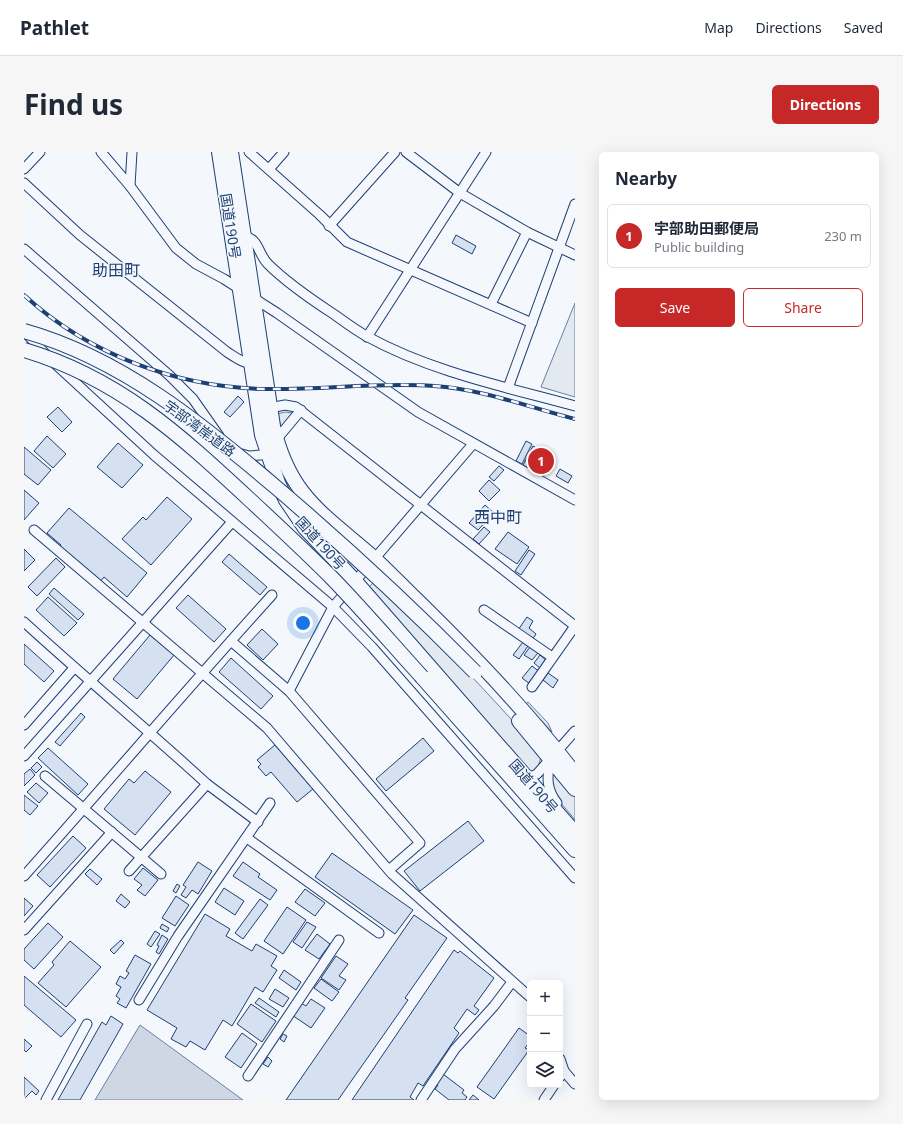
<!DOCTYPE html>
<html lang="en">
<head>
<meta charset="utf-8">
<style>
	body { margin:0; font-family:"Noto Sans","Noto Sans JP",sans-serif; background:#f6f6f7; color:#1f2937 }
	.controls { position:absolute; right:12px; bottom:12px; display:grid; overflow:hidden; border-radius:6px; box-shadow:0 4px 16px #0002 }
	.controls button { width:36px; height:36px; display:grid; place-items:center; padding:0; border:0; border-bottom:1px solid #e0e1e3; background:#fff; color:#1f2937; font:20px sans-serif }
	.you { position:absolute; left:279px; top:471px; width:14px; height:14px; margin:-10px; border:3px solid #fff; border-radius:50%; background:#1a73e8; box-shadow:0 0 0 6px #1a73e833 }
	.badge { display:grid; place-items:center; width:26px; height:26px; border-radius:50%; background:#c62828; color:#fff; font-size:13px; font-weight:700 }
	.pin { position:absolute; translate:-50% -50%; border:2px solid #fff; box-shadow:0 1px 4px #0006 }
	.list { margin:0; padding:0; list-style:none }
	h2 { display:flex; justify-content:space-between; align-items:center; height:52px; margin:0; padding:0 16px; font-size:17px }
	h2 small { font-size:13px; font-weight:400; color:#747a83 }
	.list li { display:grid; grid-template-columns:26px 1fr auto; gap:12px; align-items:center; box-sizing:border-box; height:64px; margin:0 8px 8px; padding:0 8px; border:1px solid #e0e1e3; border-radius:6px }
	.list b { display:block; font-size:15px; white-space:nowrap }
	.list p { margin:0; font-size:13px; white-space:nowrap; color:#747a83 }
	.list em { font-size:13px; font-style:normal; color:#747a83 }
	.actions { display:flex; gap:8px; padding:12px 16px }
	.actions a { flex:1; padding:9px 0; border:1px solid #c62828; border-radius:6px; text-align:center; font-size:14px; color:#c62828 }
	.actions .main { background:#c62828; color:#fff }
	.icon { flex:none; width:22px; height:22px; fill:none; stroke:currentColor; stroke-width:2; stroke-linecap:round; stroke-linejoin:round }
	.map { position:relative; flex:none; width:551px; height:948px; overflow:hidden; border-radius:6px }
	header { display:flex; align-items:center; gap:24px; box-sizing:border-box; height:56px; padding:0 20px; background:#fff; border-bottom:1px solid #e0e1e3 }
	header strong { font-size:19px }
	nav { display:flex; gap:22px; margin-inline-start:auto; font-size:14px }
	.intro { display:flex; align-items:center; justify-content:space-between; box-sizing:border-box; height:96px; padding:0 24px }
	h1 { margin:0; font-size:28px }
	.button { padding:10px 18px; border-radius:6px; background:#c62828; color:#fff; font-size:14px; font-weight:700 }
	main { display:flex; gap:24px; padding:0 24px }
	aside { flex:1; background:#fff; border-radius:6px; box-shadow:0 4px 16px #0002 }
	.map>svg:first-child { display:block }
</style>
</head>
<body>
<header>
<strong>Pathlet</strong>
<nav><a>Map</a><a>Directions</a><a>Saved</a></nav>
</header>
<div class="intro"><h1>Find us</h1><a class="button">Directions</a></div>
<main>
<div class="map">
<svg width="551" height="948" viewBox="0 0 551 948">
	<rect width="100%" height="100%" fill="#f4f7fb"/>
	<g fill="#e3e9f0" stroke="#687fa3">
		<polygon points="551,151 551,245 517,235"/>
		<polygon points="261,260 268,261 269,264 258,278 253,262"/>
		<path d="M351 429C410 484 465 541 518 602L513 618 505 621 344 436Z"/>
		<polygon points="504,550 524,571 528,580 502,552"/>
		<path d="M528 614 551 642V668C534 646 526 645 528 614Z"/>
	</g>
	<polygon fill="#cfd7e4" stroke="#687fa3" points="116,873 219,948 71,948"/>
	<g fill="#d5e0f0" stroke="#1d3f73">
		<polygon points="432,83 452,94 448,102 428,91"/>
		<polygon points="214,244 220,250 206,265 200,260"/>
		<polygon points="34,255 48,270 38,280 23,265"/>
		<polygon points="23,284 42,302 29,316 10,299"/>
		<polygon points="502,289 508,292 498,312 492,309"/>
		<polygon points="94,291 119,313 98,336 73,315"/>
		<polygon points="509,294 514,297 504,316 499,313"/>
		<polygon points="0,295 27,318 14,333 0,322"/>
		<polygon points="517,300 525,305 517,318 509,313"/>
		<polygon points="475,314 480,318 470,329 465,325"/>
		<polygon points="536,317 548,324 544,331 532,324"/>
		<polygon points="465,328 476,338 465,349 455,339"/>
		<polygon points="0,338 15,351 0,368"/>
		<polygon points="143,345 168,367 127,413 98,387 119,365 122,368"/>
		<polygon points="461,353 470,361 454,378 445,371"/>
		<polygon points="45,356 123,421 103,445 80,425 76,430 35,396 37,393 23,381"/>
		<polygon points="460,375 466,380 455,392 449,387"/>
		<polygon points="484,380 505,395 493,412 471,397"/>
		<polygon points="0,397 11,408 0,419"/>
		<polygon points="505,398 511,402 497,423 491,419"/>
		<polygon points="205,402 243,435 236,443 198,410"/>
		<polygon points="32,406 41,415 13,444 4,435"/>
		<polygon points="30,436 60,462 54,468 25,442"/>
		<polygon points="164,443 202,477 190,490 152,456"/>
		<polygon points="24,445 53,471 40,484 12,458"/>
		<polygon points="503,465 509,469 505,476 512,482 508,488 494,478"/>
		<polygon points="238,477 254,492 239,508 223,493"/>
		<polygon points="126,483 150,503 113,547 89,527"/>
		<polygon points="499,490 504,494 495,507 489,503"/>
		<polygon points="0,492 30,519 20,530 0,512"/>
		<polygon points="506,495 514,501 508,508 500,503"/>
		<polygon points="516,503 523,509 517,517 510,511"/>
		<polygon points="207,506 249,544 237,557 195,520"/>
		<polygon points="508,514 516,520 506,532 498,526"/>
		<polygon points="524,521 534,528 529,536 519,528"/>
		<polygon points="57,561 61,565 36,594 31,590"/>
		<polygon points="399,586 410,599 362,639 352,627"/>
		<polygon points="251,593 289,637 273,650 247,620 242,624 234,615 237,612 233,608"/>
		<polygon points="24,596 64,632 54,643 14,606"/>
		<polygon points="13,610 18,615 12,621 7,616"/>
		<polygon points="6,617 11,623 0,634 0,622"/>
		<polygon points="121,619 147,640 111,683 80,657 105,627 110,631"/>
		<polygon points="12,631 24,641 15,651 3,640"/>
		<polygon points="0,643 14,654 6,663 0,658"/>
		<polygon points="444,669 460,689 396,739 380,719"/>
		<polygon points="49,684 62,696 26,735 13,723"/>
		<polygon points="308,701 389,758 371,782 291,725"/>
		<polygon points="174,710 188,719 174,742 168,738 162,746 157,743 162,735 159,733"/>
		<polygon points="219,710 236,722 234,725 253,738 246,748 209,724"/>
		<polygon points="119,716 134,728 121,744 113,738 118,733 110,727"/>
		<polygon points="66,717 78,727 73,733 61,722"/>
		<polygon points="153,732 156,734 152,741 149,739"/>
		<polygon points="200,736 220,749 211,763 191,750"/>
		<polygon points="281,737 301,751 291,764 271,750"/>
		<polygon points="97,742 106,750 101,756 92,749"/>
		<polygon points="152,744 165,753 151,774 138,766"/>
		<polygon points="0,746 9,754 0,764"/>
		<polygon points="236,747 244,753 219,787 211,781"/>
		<polygon points="263,755 282,768 259,802 240,789"/>
		<polygon points="181,762 206,777 202,784 228,799 232,792 253,804 247,814 253,818 239,840 231,835 208,874 199,868 181,898 166,889 162,895 147,887 153,876 123,858"/>
		<polygon points="390,763 423,786 381,846 384,848 314,948 262,948"/>
		<polygon points="283,770 292,775 278,796 269,790"/>
		<polygon points="24,771 39,785 10,817 0,808 0,797"/>
		<polygon points="138,772 145,776 143,780 136,776"/>
		<polygon points="131,779 136,782 127,795 123,792"/>
		<polygon points="293,782 306,792 295,807 281,798"/>
		<polygon points="138,783 144,787 135,802 132,800 135,794 133,793"/>
		<polygon points="97,788 100,791 90,802 86,798"/>
		<polygon points="46,789 77,815 42,855 14,831 30,813 28,810"/>
		<polygon points="430,798 434,801 436,799 470,826 450,854 455,858 451,863 443,857 430,876 435,881 399,934 394,931 386,945 390,948 328,948"/>
		<polygon points="111,803 127,812 102,856 93,851 96,847 92,844 97,835 92,832 96,824 101,827 105,821 102,819"/>
		<polygon points="312,804 324,812 315,824 322,828 315,838 297,826"/>
		<polygon points="260,818 277,830 272,838 255,826"/>
		<polygon points="0,824 52,868 37,885 0,853"/>
		<polygon points="297,827 315,840 308,849 290,836"/>
		<polygon points="251,837 265,846 259,855 245,847"/>
		<polygon points="235,846 255,860 252,865 231,851"/>
		<polygon points="271,847 282,854 287,847 301,856 287,876 262,859"/>
		<polygon points="227,852 252,869 238,890 213,872"/>
		<polygon points="87,864 99,872 56,948 34,948 78,870 82,873"/>
		<polygon points="495,876 506,884 506,889 501,896 505,898 470,947 453,935"/>
		<polygon points="218,881 233,892 217,916 201,905"/>
		<polygon points="259,882 263,884 260,890 256,887"/>
		<polygon points="0,887 8,894 2,900 0,898"/>
		<polygon points="244,905 248,909 244,915 239,912"/>
		<polygon points="419,922 440,938 438,941 443,945 441,948 425,948 411,937 414,933 412,932"/>
		<polygon points="0,925 15,939 12,943 8,939 0,947"/>
		<polygon points="449,943 455,948 445,948"/>
	</g>
	<g fill="none" stroke-linecap="round" stroke-linejoin="round">
		<g stroke="#1d3f73" stroke-width="11">
			<g id="minor">
				<polyline points="77,0 106,34 152,96 172,112 200,127 253,161 394,260 551,348"/>
				<polyline points="225,0 296,63 323,90 508,171"/>
				<polyline points="382,0 436,41 503,80 551,103"/>
				<polyline points="0,17 16,0"/>
				<polyline points="245,17 260,0"/>
				<path d="M0 31 56 83 203 200C211 205 221 213 231 211"/>
				<polyline points="106,34 108,0"/>
				<polyline points="305,74 371,0"/>
				<path d="M219 84C236 87 233 101 244 112 263 131 288 148 311 163 322 171 333 179 344 185 408 220 482 235 551 254"/>
				<polyline points="0,97 145,223 169,247 195,284"/>
				<polyline points="467,152 503,80"/>
				<polyline points="2,181 28,209 130,303 309,455 348,495 551,726"/>
				<polyline points="343,185 462,0"/>
				<polyline points="484,236 551,52"/>
				<polyline points="245,256 261,253 272,255 551,474"/>
				<polyline points="252,288 277,258"/>
				<polyline points="214,301 225,304 249,302"/>
				<polyline points="10,378 243,576 368,722 506,845"/>
				<polyline points="460,458 528,505"/>
				<path d="M0 470C60 525 123 577 183 632L105 719"/>
				<polyline points="207,489 265,539 396,691 365,718"/>
				<polyline points="508,535 551,474"/>
				<polyline points="265,539 309,455 449,292"/>
				<polyline points="0,573 50,516"/>
				<polyline points="0,604 208,370"/>
				<path d="M526 608C523 625 522 637 533 651"/>
				<polyline points="21,624 137,722"/>
				<polyline points="500,628 513,622 551,579"/>
				<polyline points="183,632 234,670"/>
				<polyline points="223,686 355,781"/>
				<path d="M0 724C83 631 164 536 248 443"/>
				<polyline points="0,778 88,680"/>
				<polyline points="115,848 154,784 246,651"/>
				<polyline points="536,907 540,919"/>
				<polyline points="224,924 315,788"/>
				<polyline points="536,925 540,919 551,932"/>
				<polyline points="22,948 63,872"/>
				<polyline points="397,948 431,897 470,854 488,830"/>
				<polyline points="520,948 530,933"/>
			</g>
		</g>
		<g stroke="#1d3f73" stroke-width="16">
			<g id="highway">
				<polyline points="195,0 238,283 254,331 262,348 281,376 331,429 551,681"/>
				<path d="M207 0 249 274C266 346 300 362 351 407 368 423 384 440 401 456 454 508 506 563 551 622"/>
				<polyline points="398,525 551,698"/>
				<polyline points="495,569 551,637"/>
			</g>
		</g>
		<use href="#minor" stroke="#f4f7fb" stroke-width="9"/>
		<use href="#highway" stroke="#f4f7fb" stroke-width="14"/>
		<g stroke="#1d3f73" stroke-width="4">
			<path id="rail" d="M0 143C65 203 155 236 243 237 299 238 354 230 410 234 458 237 504 255 551 267"/>
		</g>
		<use href="#rail" stroke="#f4f7fb" stroke-width="2.5" stroke-dasharray="8" stroke-linecap="butt"/>
		<g stroke="#1d3f73" stroke-width="16" stroke-linecap="butt">
			<g id="highway-bridge">
				<path d="M0 179C97 206 179 273 254 337 322 395 388 456 451 520"/>
				<path d="M0 198C94 226 155 282 225 347 253 373 281 399 308 426 339 458 368 492 398 525"/>
			</g>
		</g>
		<use href="#highway-bridge" stroke="#f4f7fb" stroke-width="14"/>
	</g>
	<g text-anchor="middle" dominant-baseline="central" stroke-width="3" stroke-linejoin="round" paint-order="stroke">
		<g font-size="14" fill="#1d3f73" stroke="#f4f7fb">
			<text transform="translate(207 74) rotate(81)">国道190号</text>
			<text transform="translate(176 276) rotate(36)">宇部湾岸道路</text>
			<text transform="translate(297 391) rotate(48)">国道190号</text>
			<text transform="translate(510 634) rotate(49)">国道190号</text>
		</g>
		<g font-size="16" fill="#1d3f73" stroke="#f4f7fb">
			<text x="92" y="118">助田町</text>
			<text x="474" y="365">西中町</text>
		</g>
	</g>
</svg>
<div class="controls">
<button>+</button>
<button>−</button>
<button><svg class="icon" aria-label="layers" viewBox="0 0 24 24"><path d="M12 4l9 5-9 5-9-5zM3 14l9 5 9-5"/></svg></button>
</div>
<div class="you"></div>
<div class="pin badge" style="left:517px;top:309px">1</div>
</div>
<aside>
<h2>Nearby<small></small></h2>
<ul class="list">
<li><span class="badge">1</span><div><b>宇部助田郵便局</b><p>Public building</p></div><em>230 m</em></li>
</ul>
<div class="actions"><a class="main">Save</a><a>Share</a></div>
</aside>
</main>
</body>
</html>
